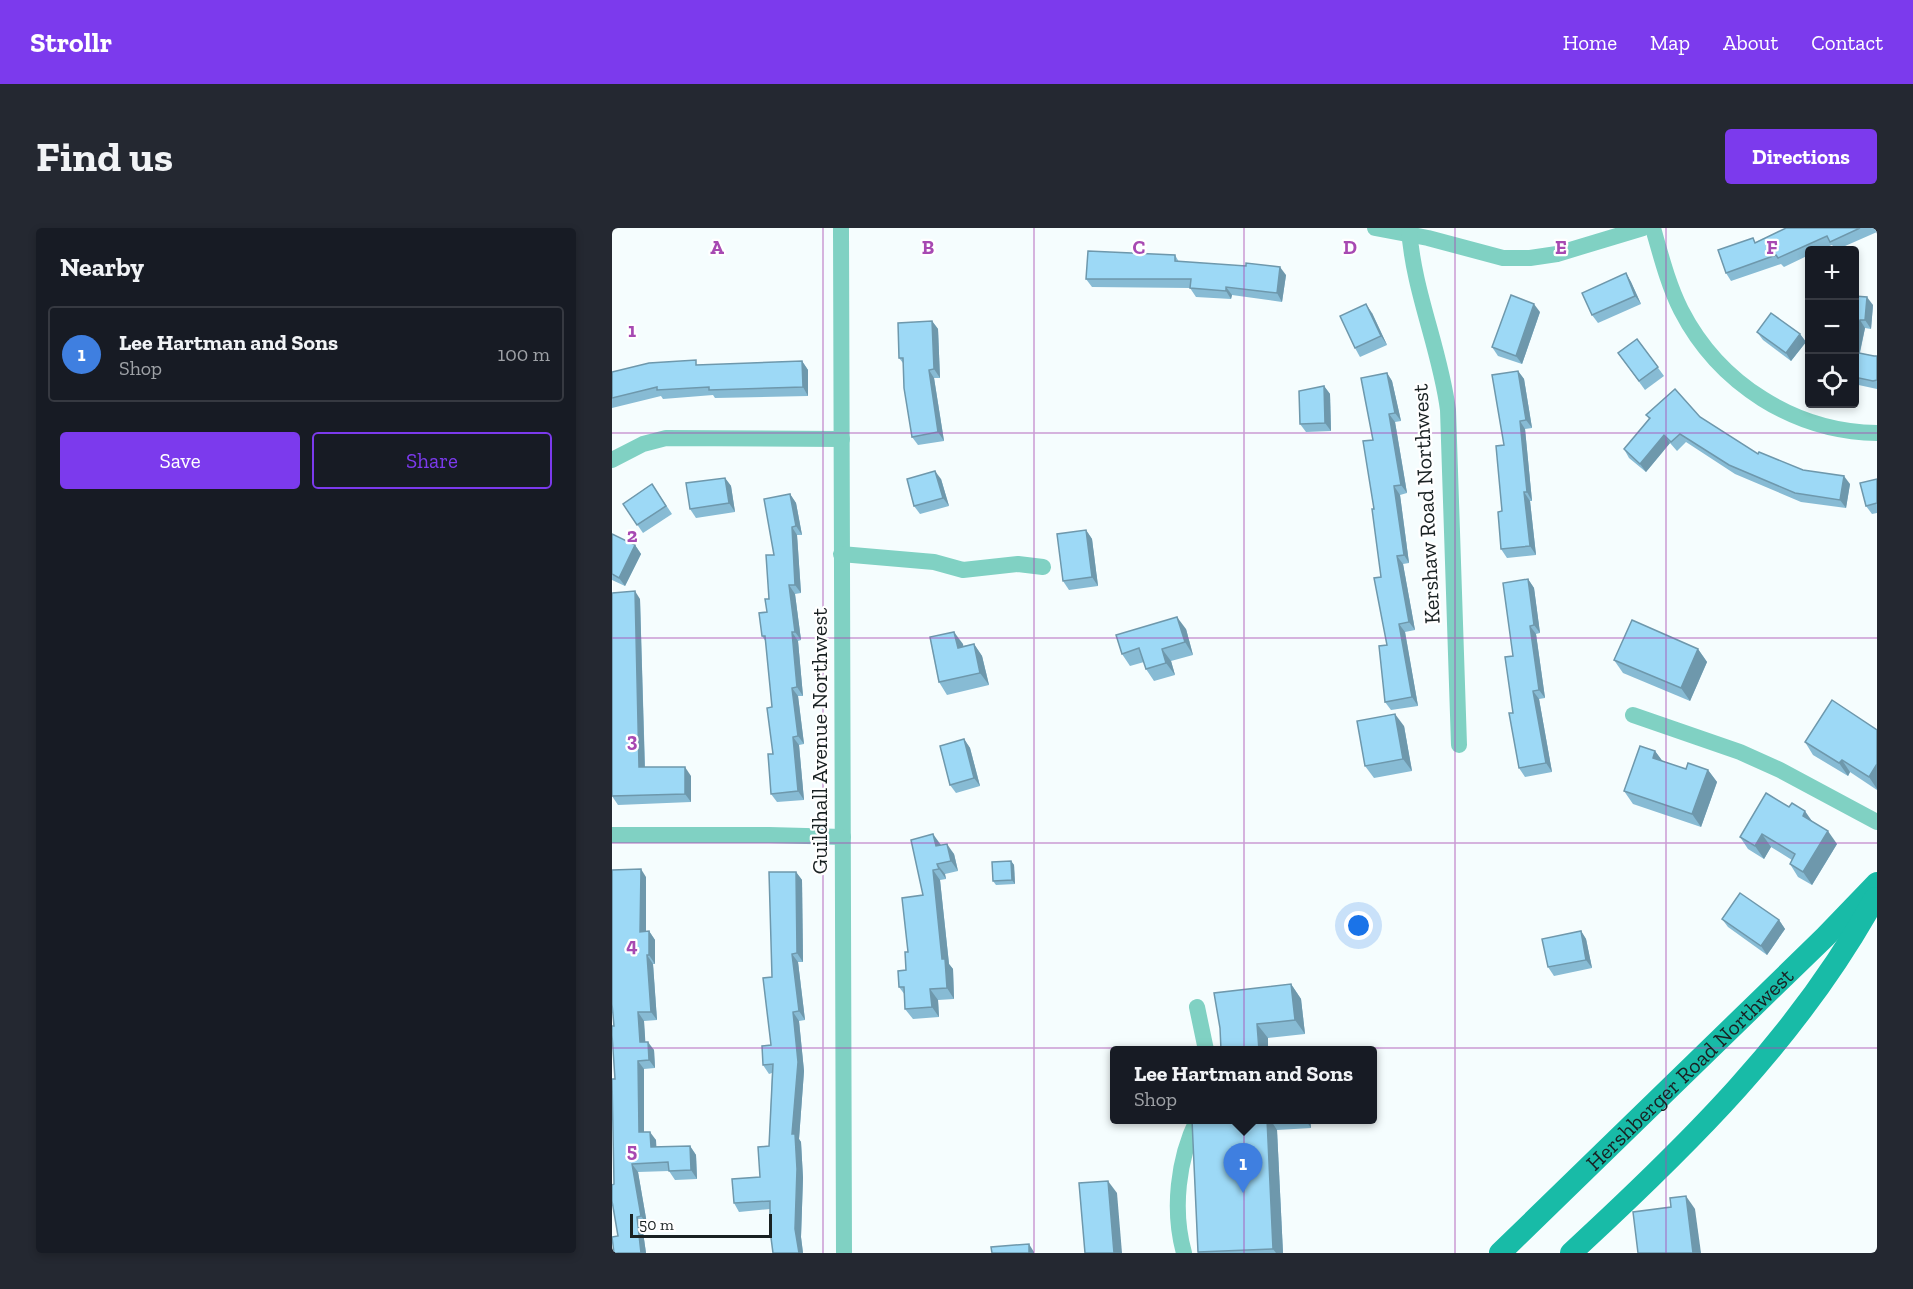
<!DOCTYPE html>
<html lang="en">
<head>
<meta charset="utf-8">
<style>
	body { margin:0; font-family:"Zilla Slab",serif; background:#242831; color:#f1f3f6 }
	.controls { position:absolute; right:18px; top:18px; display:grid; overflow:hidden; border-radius:6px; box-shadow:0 3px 9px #0003 }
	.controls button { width:54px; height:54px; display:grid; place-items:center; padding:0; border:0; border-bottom:2px solid #363941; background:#171b24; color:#f1f3f6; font:30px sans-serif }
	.scale { position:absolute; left:18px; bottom:15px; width:142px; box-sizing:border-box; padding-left:6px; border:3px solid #192122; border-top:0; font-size:16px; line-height:21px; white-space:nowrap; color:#192122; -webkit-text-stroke:4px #fff; paint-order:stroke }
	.you { position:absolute; left:747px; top:698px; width:21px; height:21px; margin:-15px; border:4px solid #fff; border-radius:50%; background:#1a73e8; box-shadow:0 0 0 9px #1a73e833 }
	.badge { display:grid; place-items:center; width:39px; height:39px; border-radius:50%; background:#7c3aed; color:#fff; font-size:20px; font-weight:700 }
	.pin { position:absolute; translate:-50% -50px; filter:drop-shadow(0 2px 3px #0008) }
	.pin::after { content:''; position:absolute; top:32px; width:21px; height:18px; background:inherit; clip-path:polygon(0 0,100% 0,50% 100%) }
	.popup { position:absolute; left:498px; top:818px; width:267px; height:78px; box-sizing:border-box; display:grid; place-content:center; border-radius:6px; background:#171b24; filter:drop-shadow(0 2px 4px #0005); font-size:20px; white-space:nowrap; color:#9ea1a6 }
	.popup b { font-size:22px; color:#f1f3f6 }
	.popup::after { content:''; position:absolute; left:50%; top:100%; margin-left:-12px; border:12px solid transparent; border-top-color:#171b24 }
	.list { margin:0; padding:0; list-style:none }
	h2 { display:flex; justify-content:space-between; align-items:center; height:78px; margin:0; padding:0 24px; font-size:26px }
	h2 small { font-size:20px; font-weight:400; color:#9ea1a6 }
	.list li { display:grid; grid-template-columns:39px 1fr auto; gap:18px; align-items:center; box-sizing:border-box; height:96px; margin:0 12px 12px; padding:0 12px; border:2px solid #363941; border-radius:6px }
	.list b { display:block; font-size:22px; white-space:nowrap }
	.list p { margin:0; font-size:20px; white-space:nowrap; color:#9ea1a6 }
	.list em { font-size:20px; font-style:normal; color:#9ea1a6 }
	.actions { display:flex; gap:12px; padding:18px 24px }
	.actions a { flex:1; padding:14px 0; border:2px solid #7c3aed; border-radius:6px; text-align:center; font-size:21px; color:#7c3aed }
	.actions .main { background:#7c3aed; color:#fff }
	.icon { flex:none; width:33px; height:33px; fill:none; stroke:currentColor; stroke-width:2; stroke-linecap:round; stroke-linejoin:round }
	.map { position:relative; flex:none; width:1265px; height:1025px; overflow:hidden; border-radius:6px }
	header { display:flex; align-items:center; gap:36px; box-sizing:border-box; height:84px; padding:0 30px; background:#7c3aed; color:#fff }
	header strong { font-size:28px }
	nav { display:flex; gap:33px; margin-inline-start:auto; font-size:21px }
	.intro { display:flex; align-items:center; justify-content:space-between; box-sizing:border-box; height:144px; padding:0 36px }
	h1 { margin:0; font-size:42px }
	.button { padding:15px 27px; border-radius:6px; background:#7c3aed; color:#fff; font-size:21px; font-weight:700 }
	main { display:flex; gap:36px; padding:0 36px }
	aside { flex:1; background:#171b24; border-radius:6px; box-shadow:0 3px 9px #0003 }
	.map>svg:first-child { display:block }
</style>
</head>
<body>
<header>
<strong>Strollr</strong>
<nav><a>Home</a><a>Map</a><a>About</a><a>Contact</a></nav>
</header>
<div class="intro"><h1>Find us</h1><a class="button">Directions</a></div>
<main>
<aside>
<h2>Nearby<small></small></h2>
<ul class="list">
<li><span class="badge" style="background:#3f7fe0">1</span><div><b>Lee Hartman and Sons</b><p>Shop</p></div><em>100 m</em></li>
</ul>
<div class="actions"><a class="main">Save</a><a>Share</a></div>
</aside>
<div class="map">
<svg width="1265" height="1025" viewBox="0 0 1265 1025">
	<rect width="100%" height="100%" fill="#f5fdfe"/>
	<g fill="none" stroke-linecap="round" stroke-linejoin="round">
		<g stroke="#80d1c3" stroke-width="16">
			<polyline points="229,0 232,1025"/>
			<polyline points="763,0 816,10 891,30 918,30 945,26 1031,0"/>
			<path d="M797 0C801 63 828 120 836 182L847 517"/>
			<path d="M1041 0C1049 28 1056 56 1069 82 1107 156 1183 204 1265 205"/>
			<polyline points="0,232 31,216 54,210 230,211"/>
			<polyline points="229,326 322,334 351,342 406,336 431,339"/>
			<polyline points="1021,487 1128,524 1168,542 1265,594"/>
			<polyline points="0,607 157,607 231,609"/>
			<polyline points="585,779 594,822"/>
			<path d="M572 1025C560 982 566 931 585 892"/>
		</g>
		<g stroke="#18bba7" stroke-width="22">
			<path id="s1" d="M888 1025 1213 709 1265 655"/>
			<path d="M959 1025C1075 918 1186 810 1263 670"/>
		</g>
	</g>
	<g fill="#87bbd4">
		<polygon points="1174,0 1265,0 1265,4 1224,22 1220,17 1207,22 1197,22 1197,27 1172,39 1169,36 1119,53 1114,45 1144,14"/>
		<polygon points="563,27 567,34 674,47 670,74 620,67 619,71 584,69 578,60 480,59 474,51"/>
		<polygon points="1014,45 1019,54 1029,76 986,95 980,87"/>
		<polygon points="1242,68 1261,77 1259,101 1253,100 1248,125 1262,128 1265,128 1265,161 1242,156"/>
		<polygon points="928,84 910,136 886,128 880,119"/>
		<polygon points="760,85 775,117 748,129 743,120"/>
		<polygon points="320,93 326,101 328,150 322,150 332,213 306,217 300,209 291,135 287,130"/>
		<polygon points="1145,104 1188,106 1194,114 1179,133 1151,112"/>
		<polygon points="1025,111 1052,148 1033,162 1006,125"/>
		<polygon points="190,133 196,142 196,168 103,170 101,167 51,171 49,168 0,180 0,144 87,137"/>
		<polygon points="906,143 912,151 920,200 913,201 920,273 918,273 924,327 895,330 889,321 890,283"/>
		<polygon points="775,145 780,153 789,193 783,194 795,265 788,267 797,335 791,336 803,402 793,404 806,478 779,482 773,474 775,417 769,349 761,212"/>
		<polygon points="712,158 718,166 719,203 694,204 688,196"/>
		<polygon points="1034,187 1088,189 1146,226 1191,242 1238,256 1234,280 1189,274 1123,246 1074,214 1065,223 1058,215 1034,244 1017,230 1012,221 1037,191"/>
		<polygon points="113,250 119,258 123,284 84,290 78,281"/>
		<polygon points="329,251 337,278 308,286 302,278"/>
		<polygon points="1265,251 1265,285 1260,286 1254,278"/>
		<polygon points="40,256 60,286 31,305 11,276"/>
		<polygon points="178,266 184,275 190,307 185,307 189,365 183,366 189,412 186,413 191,468 186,468 192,516 187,517 192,572 165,574 159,566 161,526 160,479 154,414 150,408 155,384 162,327"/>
		<polygon points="474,302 480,311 486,358 457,362 451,353"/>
		<polygon points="0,306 23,317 29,326 13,358 0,352"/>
		<polygon points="916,351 922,360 928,405 924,406 933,470 927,471 940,544 913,549 907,540 901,485 901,428"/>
		<polygon points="28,371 33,539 79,548 79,574 6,577 0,568"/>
		<polygon points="574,401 581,427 559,433 563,447 542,453 534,441 532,434 518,438 510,426"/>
		<polygon points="351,416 351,418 362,416 370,428 377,457 335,467 327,454"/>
		<polygon points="1086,421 1095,434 1078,473 1011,445 1002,432"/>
		<polygon points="792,498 800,543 762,550 753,538"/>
		<polygon points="1265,502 1265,562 1238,544 1236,548 1201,527 1193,514"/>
		<polygon points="352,511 358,520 368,558 344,565 338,557"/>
		<polygon points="1043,523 1050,533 1074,541 1096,542 1105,554 1089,599 1021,576 1012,563"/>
		<polygon points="1201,594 1225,616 1200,657 1186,649 1178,636 1180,632 1159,619 1152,631 1136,621 1128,609"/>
		<polygon points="329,617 342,626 346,643 333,646 334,651 328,652 337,736 341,741 342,771 326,772 327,789 301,791 293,781 293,767 287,759 294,742 296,724 311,667"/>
		<polygon points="399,633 402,637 403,656 384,657 381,653"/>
		<polygon points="184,644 190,652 191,734 186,734 193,792 187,793 192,843 187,911 189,914 191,950 189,1009 191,1025 161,1025 158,981 127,984 122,975 148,949 157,918 160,845 157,846 151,837 159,817 160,749"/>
		<polygon points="34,649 34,704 37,703 43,712 43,736 41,736 45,792 32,793 33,814 42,822 43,840 32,841 32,904 44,912 44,919 78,918 84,927 85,951 63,952 57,943 26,944 35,996 30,997 34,1025 2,1025 6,1008 2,956 3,851 0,747"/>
		<polygon points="1110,691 1167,692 1173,701 1155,727 1116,699"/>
		<polygon points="969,703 974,711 980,740 942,748 936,739"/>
		<polygon points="679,756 689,771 693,806 656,810 608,800"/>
		<polygon points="698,891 699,900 665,902 671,1025 586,1025 580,892"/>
	</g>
	<g fill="#6e98ac">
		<polygon points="668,39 674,47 670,74 665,65"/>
		<polygon points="1014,45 1019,54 1029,76 1023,68"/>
		<polygon points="614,59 620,67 619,71 614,63"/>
		<polygon points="1255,69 1261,77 1259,101 1253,92"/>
		<polygon points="754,76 760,85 775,117 769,108"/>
		<polygon points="922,76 928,84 910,136 904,128"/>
		<polygon points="1248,92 1253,100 1246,132 1242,127 1242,113"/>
		<polygon points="320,93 326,101 328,150 322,141"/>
		<polygon points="1188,106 1194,114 1179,133 1174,125"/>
		<polygon points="190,133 196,142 196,168 191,159"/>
		<polygon points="317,142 322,150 332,213 326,204"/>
		<polygon points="906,143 912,151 920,200 914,192"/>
		<polygon points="775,145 780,153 789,193 783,185"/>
		<polygon points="712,158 718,166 719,203 713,195"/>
		<polygon points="777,186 783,194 795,265 789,257"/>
		<polygon points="908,193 913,201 920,273 915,264"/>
		<polygon points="1052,207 1058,215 1034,244 1028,236"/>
		<polygon points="323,243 329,251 337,278 331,270"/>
		<polygon points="1232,248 1238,256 1234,280 1228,272"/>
		<polygon points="113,250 119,258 123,284 117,275"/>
		<polygon points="782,258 788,267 797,335 792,327"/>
		<polygon points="912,264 918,273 924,327 918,318"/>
		<polygon points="178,266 184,275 190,307 184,298"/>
		<polygon points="180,299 185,307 189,365 183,357"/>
		<polygon points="474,302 480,311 486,358 480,349"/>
		<polygon points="23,317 29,326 13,358 7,350"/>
		<polygon points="785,328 791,336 803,402 797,394"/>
		<polygon points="916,351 922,360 928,405 922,397"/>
		<polygon points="177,357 183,366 189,412 183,404"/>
		<polygon points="23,363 28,371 33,548 27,539"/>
		<polygon points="565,389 574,401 581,427 573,414"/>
		<polygon points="787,396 793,404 806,478 800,469"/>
		<polygon points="918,398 924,406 933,470 927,462"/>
		<polygon points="180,404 186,413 191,468 185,459"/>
		<polygon points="342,404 351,416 354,432 346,420"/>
		<polygon points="362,416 370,428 377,457 368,445"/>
		<polygon points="550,421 559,433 563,447 554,435"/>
		<polygon points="1086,421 1095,434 1078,473 1069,460"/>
		<polygon points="180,460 186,468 192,516 186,508"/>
		<polygon points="921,463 927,471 940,544 934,535"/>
		<polygon points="783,486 792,498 800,543 791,531"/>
		<polygon points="181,509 187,517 192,572 186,563"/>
		<polygon points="352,511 358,520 368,558 362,550"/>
		<polygon points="1043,523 1052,535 1041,530"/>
		<polygon points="1230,532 1238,544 1236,548 1227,535"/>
		<polygon points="1265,536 1265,561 1257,549"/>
		<polygon points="73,539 79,548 79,574 73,566"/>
		<polygon points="1096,542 1105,554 1089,599 1080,586"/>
		<polygon points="1193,583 1202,596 1191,588"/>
		<polygon points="1216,603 1225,616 1200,657 1191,644"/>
		<polygon points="321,606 329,617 331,629 324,618"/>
		<polygon points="1150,606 1159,619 1152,631 1143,618"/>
		<polygon points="335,616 342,626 346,643 339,633"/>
		<polygon points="399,633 402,637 403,656 400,652"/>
		<polygon points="325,636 333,646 334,651 327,641"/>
		<polygon points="29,641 34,649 34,712 28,704"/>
		<polygon points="321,642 328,652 337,736 341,741 342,771 335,760 330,731"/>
		<polygon points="184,644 190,652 191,734 185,725"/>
		<polygon points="1167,692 1173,701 1155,727 1149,718"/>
		<polygon points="37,703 43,712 43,736 37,727"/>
		<polygon points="969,703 974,711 980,740 974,732"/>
		<polygon points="180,726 186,734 193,792 187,783"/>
		<polygon points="35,727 41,736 45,792 39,784"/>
		<polygon points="679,756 689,771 693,806 683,792"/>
		<polygon points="318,761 326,772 327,789 320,779"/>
		<polygon points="26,784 32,793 34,823 28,814"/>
		<polygon points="181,784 187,793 192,843 187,911 189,914 191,950 189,1009 191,1025 187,1025 183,1001 180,906"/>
		<polygon points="645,796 656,810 656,822 647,822"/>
		<polygon points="36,814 42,822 43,840 37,832"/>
		<polygon points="26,833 32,841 32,912 27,904"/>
		<polygon points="655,891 658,891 665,902 671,1025 664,1025 661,1021"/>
		<polygon points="693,891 698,891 699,900"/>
		<polygon points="38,904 44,912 45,928 39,919"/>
		<polygon points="78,918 84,927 85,951 79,942"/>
		<polygon points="20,936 26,944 35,996 29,988"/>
		<polygon points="496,953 505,965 510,1025 502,1025"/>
		<polygon points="1074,968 1083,981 1089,1025 1081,1025"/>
		<polygon points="25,989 30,997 34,1025 29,1025"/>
		<polygon points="417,1016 422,1024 422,1025 417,1025"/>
	</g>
	<g fill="#9dd9f6" stroke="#6e98ac" stroke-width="1.5">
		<polygon points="1174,0 1248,0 1218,14 1215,8 1166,30 1164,27 1114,45 1106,22 1141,10 1143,15"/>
		<polygon points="476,23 563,27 563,33 634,38 634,35 668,39 665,65 614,59 614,63 578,60 579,51 474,51"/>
		<polygon points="1014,45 1023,68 980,87 970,65"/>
		<polygon points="899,67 922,76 904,128 880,119"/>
		<polygon points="1242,68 1255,69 1253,92 1248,92 1242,113"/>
		<polygon points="754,76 769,108 743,120 728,88"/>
		<polygon points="1159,85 1188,106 1174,125 1145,104"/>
		<polygon points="320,93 322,141 317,142 326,204 300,209 292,160 291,130 287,130 286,95"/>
		<polygon points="1025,111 1046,139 1027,153 1006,125"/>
		<polygon points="1242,124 1262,128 1265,128 1265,152 1261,153 1242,149"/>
		<polygon points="84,132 84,137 190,133 191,159 97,162 97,159 45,162 45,159 0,170 0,144 37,135"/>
		<polygon points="906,143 914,192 908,193 915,264 912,264 918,318 889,321 886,284 890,283 884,218 892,217 880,147"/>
		<polygon points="775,145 783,185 777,186 789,257 782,258 792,327 785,328 797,394 787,396 800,469 773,474 767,418 775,417 762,350 769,349 760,281 762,281 751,213 761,212 749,150"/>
		<polygon points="712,158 713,195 688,196 687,163"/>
		<polygon points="1063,161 1088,189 1146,226 1147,224 1191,242 1232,248 1228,272 1183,265 1117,237 1068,206 1059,214 1052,207 1028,236 1012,221 1038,190 1034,187"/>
		<polygon points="323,243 331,270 302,278 295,251"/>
		<polygon points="113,250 117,275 78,281 74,255"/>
		<polygon points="1265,251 1265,275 1254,278 1248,255"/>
		<polygon points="40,256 54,278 25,297 11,276"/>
		<polygon points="178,266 184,298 180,299 183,357 177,357 183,404 180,404 185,459 180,460 186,508 181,509 186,563 159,566 156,526 161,526 155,480 160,479 153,408 150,408 147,385 155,384 153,371 157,371 154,327 162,327 152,271"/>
		<polygon points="474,302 480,349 451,353 445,306"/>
		<polygon points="0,306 23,317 7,350 0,346"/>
		<polygon points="916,351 922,397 918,398 927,462 921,463 934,535 907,540 897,485 901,485 893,429 901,428 891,355"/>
		<polygon points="23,363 27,539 73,539 73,566 0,568 0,365"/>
		<polygon points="565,389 573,414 550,421 554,435 534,441 527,420 510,426 504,407"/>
		<polygon points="1020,392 1086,421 1069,460 1002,432"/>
		<polygon points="342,404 346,420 362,416 368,445 327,454 318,409"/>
		<polygon points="1220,472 1265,502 1265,536 1257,549 1230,532 1227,535 1193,514"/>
		<polygon points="783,486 791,531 753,538 745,493"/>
		<polygon points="352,511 362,550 338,557 328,518"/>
		<polygon points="1028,518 1043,523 1041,530 1074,541 1076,535 1096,542 1080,586 1012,563"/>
		<polygon points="1154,565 1177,579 1180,575 1193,583 1191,588 1216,603 1191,644 1178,636 1183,626 1150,606 1143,618 1128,609"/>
		<polygon points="321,606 324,618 335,616 339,633 325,636 327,641 321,642 330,731 333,731 335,760 318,761 320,779 293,781 292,759 287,759 286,743 294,742 293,724 296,724 290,670 311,667 299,612"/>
		<polygon points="399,633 400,652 381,653 380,634"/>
		<polygon points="29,641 28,704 37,703 37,727 35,727 39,784 26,784 28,814 36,814 37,832 26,833 27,904 38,904 39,919 78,918 79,942 57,943 56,934 20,936 29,988 25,989 29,1025 2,1025 0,1009 6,1008 0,973 0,957 2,956 0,851 3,851 0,807 0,798 2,798 0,776 0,642"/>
		<polygon points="157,644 184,644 185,725 180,726 187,783 181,784 186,834 180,906 183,906 185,941 183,1001 187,1025 161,1025 158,1002 158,973 122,975 120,951 148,949 146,919 157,918 161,836 151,837 150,818 159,817 151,750 160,749"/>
		<polygon points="1128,665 1167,692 1149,718 1110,691"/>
		<polygon points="969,703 974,732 936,739 930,711"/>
		<polygon points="679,756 683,792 645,796 647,822 609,822 608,800 602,765"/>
		<polygon points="655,891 661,1021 586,1024 580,892"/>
		<polygon points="496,953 502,1025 473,1025 467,955"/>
		<polygon points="1074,968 1081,1025 1026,1025 1021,984 1059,979 1058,970"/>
		<polygon points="417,1016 417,1025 380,1025 379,1019"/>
	</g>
	<path fill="none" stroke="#a749b2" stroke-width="1.5" stroke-opacity="0.55" d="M211 0V1025M422 0V1025M632 0V1025M843 0V1025M1054 0V1025M0 205H1265M0 410H1265M0 615H1265M0 820H1265"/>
	<g text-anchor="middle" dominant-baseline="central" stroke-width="4.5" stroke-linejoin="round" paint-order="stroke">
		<g font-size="22" fill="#192122" stroke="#fff">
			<text transform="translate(814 276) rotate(-93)">Kershaw Road Northwest</text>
			<text transform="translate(207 513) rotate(-90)">Guildhall Avenue Northwest</text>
			<text stroke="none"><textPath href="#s1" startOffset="264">Hershberger Road Northwest</textPath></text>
		</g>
	</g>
	<g font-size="20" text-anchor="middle" font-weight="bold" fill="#a749b2" stroke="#fff" stroke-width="4.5" stroke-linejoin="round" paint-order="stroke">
		<text x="105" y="26">A</text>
		<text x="316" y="26">B</text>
		<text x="527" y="26">C</text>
		<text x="738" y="26">D</text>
		<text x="949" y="26">E</text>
		<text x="1160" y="26">F</text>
		<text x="20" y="109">1</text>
		<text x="20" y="314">2</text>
		<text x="20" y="519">3</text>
		<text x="20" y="724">4</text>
		<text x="20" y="929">5</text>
	</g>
</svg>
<div class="controls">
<button>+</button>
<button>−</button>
<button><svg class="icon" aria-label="locate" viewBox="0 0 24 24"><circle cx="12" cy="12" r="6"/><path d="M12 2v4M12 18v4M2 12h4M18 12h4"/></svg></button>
</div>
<div class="scale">50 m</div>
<div class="you"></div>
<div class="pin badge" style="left:631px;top:965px;background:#3f7fe0">1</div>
<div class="popup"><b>Lee Hartman and Sons</b>Shop</div>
</div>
</main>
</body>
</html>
